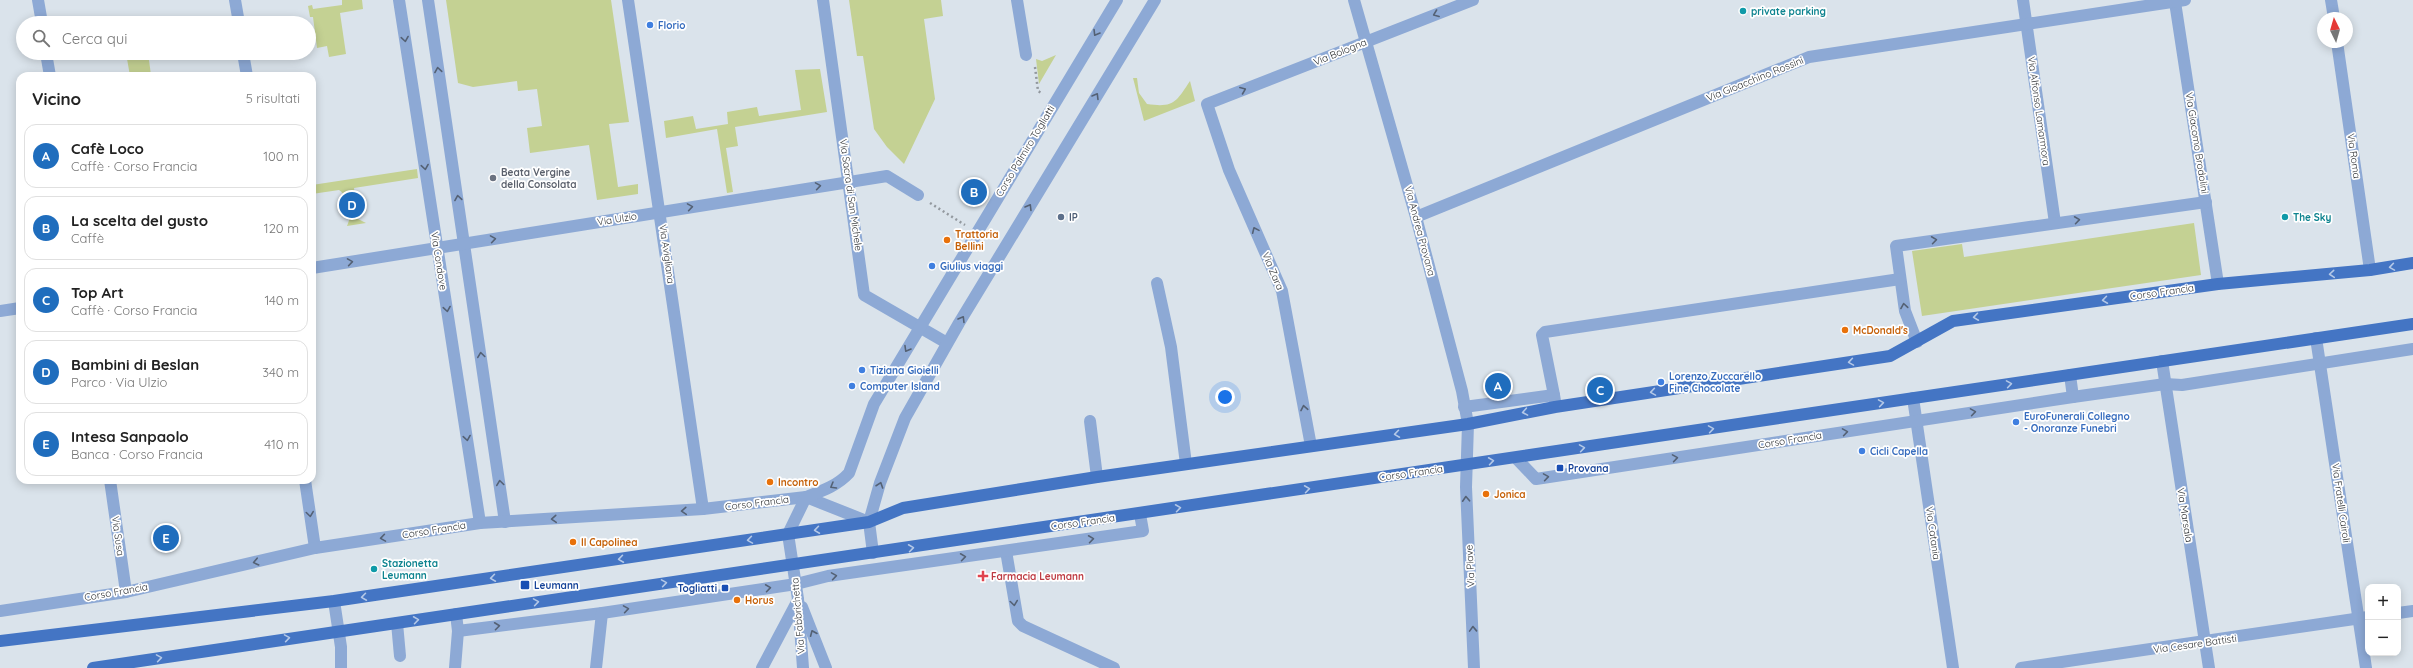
<!DOCTYPE html>
<html lang="it">
<head>
<meta charset="utf-8">
<style>
	body { margin:0; font-family:Quicksand,sans-serif; background:#f6f6f6; color:#222 }
	.controls { position:absolute; right:12px; bottom:12px; display:grid; overflow:hidden; border-radius:8px; box-shadow:0 2px 10px #0003 }
	.controls button { width:36px; height:36px; display:grid; place-items:center; padding:0; border:0; border-bottom:1px solid #e0e0e0; background:#fff; color:#222; font:20px sans-serif }
	.compass { position:absolute; left:2317px; top:12px; width:36px; height:36px; border-radius:50%; background:#fff; box-shadow:0 2px 10px #0003; rotate:355deg }
	.you { position:absolute; left:1225px; top:397px; width:14px; height:14px; margin:-10px; border:3px solid #fff; border-radius:50%; background:#1a73e8; box-shadow:0 0 0 6px #1a73e833 }
	.badge { display:grid; place-items:center; width:26px; height:26px; border-radius:50%; background:#1f6dbd; color:#fff; font-size:13px; font-weight:700 }
	.pin { position:absolute; translate:-50% -50%; border:2px solid #fff; box-shadow:0 1px 4px #0006 }
	.list { margin:0; padding:0; list-style:none }
	h2 { display:flex; justify-content:space-between; align-items:center; height:52px; margin:0; padding:0 16px; font-size:17px }
	h2 small { font-size:13px; font-weight:400; color:#767676 }
	.list li { display:grid; grid-template-columns:26px 1fr auto; gap:12px; align-items:center; box-sizing:border-box; height:64px; margin:0 8px 8px; padding:0 8px; border:1px solid #e0e0e0; border-radius:12px }
	.list b { display:block; font-size:15px; white-space:nowrap }
	.list p { margin:0; font-size:13px; white-space:nowrap; color:#767676 }
	.list em { font-size:13px; font-style:normal; color:#767676 }
	.icon { flex:none; width:22px; height:22px; fill:none; stroke:currentColor; stroke-width:2; stroke-linecap:round; stroke-linejoin:round }
	.map { position:relative; flex:none; width:2413px; height:668px; overflow:hidden }
	.search { position:absolute; background:#fff; box-shadow:0 2px 10px #0003; left:16px; top:16px; width:300px; height:44px; display:flex; align-items:center; gap:10px; box-sizing:border-box; padding:0 14px; border-radius:22px; color:#767676; font-size:15px }
	.panel { position:absolute; background:#fff; box-shadow:0 2px 10px #0003; left:16px; top:72px; width:300px; height:412px; border-radius:12px }
	.map>svg:first-child { display:block }
</style>
</head>
<body>
<div class="map">
<svg width="2413" height="668" viewBox="0 0 2413 668">
	<rect width="100%" height="100%" fill="#dae3eb"/>
	<g fill="#c4d193">
		<polygon points="342,0 362,0 363,9 340,13 346,54 329,57 327,46 317,48 313,17 310,17 308,6 312,5 313,9 342,5"/>
		<polygon points="446,0 611,0 629,122 609,124 618,187 638,184 638,194 597,200 589,145 530,153 527,128 542,126 537,89 518,91 517,81 473,87 458,83"/>
		<polygon points="849,0 941,0 943,16 924,19 935,99 904,164 887,147 874,129 863,56 857,56"/>
		<polygon points="126,53 148,53 151,75 130,76"/>
		<polygon points="1056,55 1039,84 1036,59 1042,61"/>
		<polygon points="820,69 827,112 735,127 738,146 726,148 733,192 727,193 717,129 666,138 664,121 693,116 696,129 728,124 727,112 757,107 759,116 801,110 795,70"/>
		<path d="M1133 78H1137L1139 93 1147 104C1174 108 1176 102 1190 81L1195 101 1144 121Z"/>
		<path d="M417 169 418 178 354 188 358 219 366 223 347 226C353 214 350 198 339 190L312 194V185Z"/>
		<polygon points="2194,223 2201,275 1922,316 1912,251 1962,244 1964,257"/>
	</g>
	<g fill="none" stroke-linecap="round" stroke-linejoin="round">
		<g stroke="#92989e" stroke-width="2.5" stroke-dasharray="2 3" stroke-linecap="butt">
			<polyline points="1035,67 1038,91 1043,94"/>
			<polyline points="930,203 965,225"/>
		</g>
		<g stroke="#8da9d5" stroke-width="12">
			<polyline points="38,0 42,23"/>
			<polyline points="235,0 239,23"/>
			<polyline points="399,0 480,523"/>
			<polyline points="428,0 505,522"/>
			<polyline points="628,0 703,509"/>
			<polyline points="823,0 864,295 947,343"/>
			<polyline points="1017,0 1026,55"/>
			<polyline points="1354,0 1416,217 1462,391 1468,424 1466,487 1474,668"/>
			<polyline points="2023,0 2055,223"/>
			<polyline points="2331,0 2334,18"/>
			<polyline points="2175,2 2218,284"/>
			<polyline points="2337,42 2370,270"/>
			<polyline points="46,53 50,76"/>
			<polyline points="243,53 247,76"/>
			<polyline points="1416,217 1809,57 2185,0"/>
			<polyline points="312,268 887,176 918,195"/>
			<polyline points="1157,283 1171,347 1186,464"/>
			<polyline points="0,311 20,308"/>
			<polyline points="2316,338 2366,668"/>
			<polyline points="1917,342 1905,311 1896,246 2206,202"/>
			<polyline points="2162,361 2209,668"/>
			<polyline points="2070,375 2073,397"/>
			<polyline points="1554,395 1542,335 1545,332 1900,279"/>
			<polyline points="1913,398 1953,668"/>
			<polyline points="1464,407 1554,395 1555,401"/>
			<polyline points="1090,421 1097,477"/>
			<polyline points="1311,446 1282,291 1229,170 1207,104 1473,0"/>
			<polyline points="1516,458 1536,479 2073,397 2165,384 2182,385 2413,349"/>
			<polyline points="110,480 126,592"/>
			<polyline points="305,480 315,548"/>
			<polyline points="1006,551 1018,621 1023,626 1114,668"/>
			<polyline points="873,553 869,522 880,483 905,418 959,323 1155,0"/>
			<polyline points="334,601 341,647 341,668"/>
			<polyline points="802,607 826,668"/>
			<polyline points="0,611 126,592 315,548 480,523 703,509 806,497 869,522"/>
			<polyline points="2398,613 2413,611"/>
			<polyline points="397,623 400,656"/>
			<polyline points="458,631 602,613 796,584 828,576 1143,531 1140,514"/>
			<polyline points="455,668 458,631 456,614"/>
			<polyline points="596,668 602,613"/>
			<polyline points="762,668 798,600"/>
			<path d="M803 668 798 599 788 534 806 497C822 491 837 486 849 473L874 404 1117 0"/>
			<polyline points="2021,668 2368,617"/>
		</g>
		<g stroke="#4475c4" stroke-width="12">
			<polyline points="0,641 334,601 869,522 903,508 1097,477 1468,424 1555,407 1890,356 1953,321 2218,284 2370,270 2413,263"/>
			<polyline points="93,668 2413,324"/>
		</g>
	</g>
	<defs><path id="oneway-chevron" d="M-2-3.5L2.5 0L-2 3.5" fill="none" stroke-width="1.6" stroke-linecap="round" stroke-linejoin="round"/></defs>
	<g stroke="#546174">
		<use href="#oneway-chevron" transform="translate(1436 14) rotate(159)"/>
		<use href="#oneway-chevron" transform="translate(1096 33) rotate(121)"/>
		<use href="#oneway-chevron" transform="translate(405 39) rotate(81)"/>
		<use href="#oneway-chevron" transform="translate(438 70) rotate(-99)"/>
		<use href="#oneway-chevron" transform="translate(1243 90) rotate(-22)"/>
		<use href="#oneway-chevron" transform="translate(1096 96) rotate(-59)"/>
		<use href="#oneway-chevron" transform="translate(425 167) rotate(81)"/>
		<use href="#oneway-chevron" transform="translate(818 186) rotate(-9)"/>
		<use href="#oneway-chevron" transform="translate(458 198) rotate(-99)"/>
		<use href="#oneway-chevron" transform="translate(690 207) rotate(-9)"/>
		<use href="#oneway-chevron" transform="translate(1029 207) rotate(-59)"/>
		<use href="#oneway-chevron" transform="translate(2077 220) rotate(-8)"/>
		<use href="#oneway-chevron" transform="translate(1255 230) rotate(-114)"/>
		<use href="#oneway-chevron" transform="translate(493 239) rotate(-9)"/>
		<use href="#oneway-chevron" transform="translate(1934 240) rotate(-8)"/>
		<use href="#oneway-chevron" transform="translate(350 262) rotate(-9)"/>
		<use href="#oneway-chevron" transform="translate(1904 306) rotate(-99)"/>
		<use href="#oneway-chevron" transform="translate(447 309) rotate(81)"/>
		<use href="#oneway-chevron" transform="translate(962 319) rotate(-59)"/>
		<use href="#oneway-chevron" transform="translate(907 349) rotate(120)"/>
		<use href="#oneway-chevron" transform="translate(481 355) rotate(-98)"/>
		<use href="#oneway-chevron" transform="translate(1304 408) rotate(-101)"/>
		<use href="#oneway-chevron" transform="translate(1973 412) rotate(-9)"/>
		<use href="#oneway-chevron" transform="translate(1845 432) rotate(-9)"/>
		<use href="#oneway-chevron" transform="translate(467 438) rotate(81)"/>
		<use href="#oneway-chevron" transform="translate(1675 458) rotate(-9)"/>
		<use href="#oneway-chevron" transform="translate(1546 477) rotate(-9)"/>
		<use href="#oneway-chevron" transform="translate(500 483) rotate(-98)"/>
		<use href="#oneway-chevron" transform="translate(880 485) rotate(-71)"/>
		<use href="#oneway-chevron" transform="translate(833 486) rotate(150)"/>
		<use href="#oneway-chevron" transform="translate(1466 499) rotate(-93)"/>
		<use href="#oneway-chevron" transform="translate(684 511) rotate(176)"/>
		<use href="#oneway-chevron" transform="translate(310 514) rotate(82)"/>
		<use href="#oneway-chevron" transform="translate(554 519) rotate(176)"/>
		<use href="#oneway-chevron" transform="translate(383 538) rotate(171)"/>
		<use href="#oneway-chevron" transform="translate(1091 539) rotate(-8)"/>
		<use href="#oneway-chevron" transform="translate(963 557) rotate(-8)"/>
		<use href="#oneway-chevron" transform="translate(256 562) rotate(167)"/>
		<use href="#oneway-chevron" transform="translate(834 576) rotate(-9)"/>
		<use href="#oneway-chevron" transform="translate(768 588) rotate(-8)"/>
		<use href="#oneway-chevron" transform="translate(1014 603) rotate(82)"/>
		<use href="#oneway-chevron" transform="translate(626 609) rotate(-9)"/>
		<use href="#oneway-chevron" transform="translate(497 626) rotate(-7)"/>
		<use href="#oneway-chevron" transform="translate(1473 629) rotate(-92)"/>
		<use href="#oneway-chevron" transform="translate(813 633) rotate(-113)"/>
	</g>
	<g stroke="#b4c8e7">
		<use href="#oneway-chevron" transform="translate(2392 267) rotate(171)"/>
		<use href="#oneway-chevron" transform="translate(2332 274) rotate(175)"/>
		<use href="#oneway-chevron" transform="translate(2105 300) rotate(172)"/>
		<use href="#oneway-chevron" transform="translate(1976 317) rotate(172)"/>
		<use href="#oneway-chevron" transform="translate(1851 362) rotate(171)"/>
		<use href="#oneway-chevron" transform="translate(2009 384) rotate(-9)"/>
		<use href="#oneway-chevron" transform="translate(1653 392) rotate(171)"/>
		<use href="#oneway-chevron" transform="translate(1881 403) rotate(-9)"/>
		<use href="#oneway-chevron" transform="translate(1525 412) rotate(170)"/>
		<use href="#oneway-chevron" transform="translate(1711 429) rotate(-9)"/>
		<use href="#oneway-chevron" transform="translate(1397 434) rotate(172)"/>
		<use href="#oneway-chevron" transform="translate(1582 448) rotate(-9)"/>
		<use href="#oneway-chevron" transform="translate(1491 461) rotate(-8)"/>
		<use href="#oneway-chevron" transform="translate(1307 489) rotate(-8)"/>
		<use href="#oneway-chevron" transform="translate(1178 508) rotate(-8)"/>
		<use href="#oneway-chevron" transform="translate(817 530) rotate(172)"/>
		<use href="#oneway-chevron" transform="translate(750 540) rotate(171)"/>
		<use href="#oneway-chevron" transform="translate(911 548) rotate(-8)"/>
		<use href="#oneway-chevron" transform="translate(621 559) rotate(172)"/>
		<use href="#oneway-chevron" transform="translate(493 578) rotate(172)"/>
		<use href="#oneway-chevron" transform="translate(664 583) rotate(-9)"/>
		<use href="#oneway-chevron" transform="translate(364 597) rotate(172)"/>
		<use href="#oneway-chevron" transform="translate(536 602) rotate(-9)"/>
		<use href="#oneway-chevron" transform="translate(416 620) rotate(-8)"/>
		<use href="#oneway-chevron" transform="translate(287 638) rotate(-9)"/>
		<use href="#oneway-chevron" transform="translate(159 658) rotate(-9)"/>
	</g>
	<g fill="#0f9aa8" stroke="#fff" stroke-width="1.5">
		<circle cx="1743" cy="11" r="4"/>
		<circle cx="2285" cy="217" r="4"/>
		<circle cx="374" cy="569" r="4"/>
	</g>
	<g fill="#3f7fe0" stroke="#fff" stroke-width="1.5">
		<circle cx="650" cy="25" r="4"/>
		<circle cx="932" cy="266" r="4"/>
		<circle cx="862" cy="370" r="4"/>
		<circle cx="1661" cy="382" r="4"/>
		<circle cx="852" cy="386" r="4"/>
		<circle cx="2016" cy="422" r="4"/>
		<circle cx="1862" cy="451" r="4"/>
	</g>
	<circle fill="#6b7280" stroke="#fff" stroke-width="1.5" cx="493" cy="178" r="4"/>
	<circle fill="#5c6f8a" stroke="#fff" stroke-width="1.5" cx="1061" cy="217" r="4"/>
	<g fill="#e8710a" stroke="#fff" stroke-width="1.5">
		<circle cx="947" cy="240" r="4"/>
		<circle cx="1845" cy="330" r="4"/>
		<circle cx="770" cy="482" r="4"/>
		<circle cx="1486" cy="494" r="4"/>
		<circle cx="573" cy="542" r="4"/>
		<circle cx="737" cy="600" r="4"/>
	</g>
	<g fill="#1a4fb4" stroke="#fff" stroke-width="1.5">
		<rect x="1556" y="464" width="8" height="8" rx="2"/>
		<rect x="520" y="580" width="10" height="10" rx="2"/>
		<rect x="721" y="584" width="8" height="8" rx="2"/>
	</g>
	<path fill="#e0444e" stroke="#fff" stroke-width="1.5" d="M981 570h4v4h4v4h-4v4h-4v-4h-4v-4h4z"/>
	<g text-anchor="middle" dominant-baseline="central" stroke-width="3.5" stroke-linejoin="round" paint-order="stroke">
		<g font-size="10" font-weight="bold" fill="#0d838f" stroke="#fff" text-anchor="start">
			<text x="1751" y="11">private parking</text>
			<text x="2293" y="217">The Sky</text>
			<text x="382" y="563">Stazionetta<tspan x="382" dy="12">Leumann</tspan></text>
		</g>
		<g font-size="10" font-weight="bold" fill="#366cbe" stroke="#fff" text-anchor="start">
			<text x="658" y="25">Florio</text>
			<text x="940" y="266">Giulius viaggi</text>
			<text x="870" y="370">Tiziana Gioielli</text>
			<text x="1669" y="376">Lorenzo Zuccarello<tspan x="1669" dy="12">Fine Chocolate</tspan></text>
			<text x="860" y="386">Computer Island</text>
			<text x="2024" y="416">EuroFunerali Collegno<tspan x="2024" dy="12">- Onoranze Funebri</tspan></text>
			<text x="1870" y="451">Cicli Capella</text>
		</g>
		<g font-size="10" fill="#2e3134" stroke="#fff">
			<text transform="translate(1340 52) rotate(-22)">Via Bologna</text>
			<text transform="translate(1755 79) rotate(-22)">Via Gioacchino Rossini</text>
			<text transform="translate(2039 111) rotate(82)">Via Alfonso Lamarmora</text>
			<text transform="translate(2197 143) rotate(81)">Via Giacomo Brodolini</text>
			<text transform="translate(1025 151) rotate(-59)">Corso Palmiro Togliatti</text>
			<text transform="translate(2354 156) rotate(82)">Via Roma</text>
			<text transform="translate(851 195) rotate(82)">Via Sacra di San Michele</text>
			<text transform="translate(617 219) rotate(-9)">Via Ulzio</text>
			<text transform="translate(1420 231) rotate(75)">Via Andrea Provana</text>
			<text transform="translate(667 254) rotate(82)">Via Avigliana</text>
			<text transform="translate(439 261) rotate(81)">Via Condove</text>
			<text transform="translate(1273 271) rotate(67)">Via Zara</text>
			<text transform="translate(2162 292) rotate(-8)">Corso Francia</text>
			<text transform="translate(1790 440) rotate(-9)">Corso Francia</text>
			<text transform="translate(1411 473) rotate(-8)">Corso Francia</text>
			<text transform="translate(757 503) rotate(-7)">Corso Francia</text>
			<text transform="translate(2341 503) rotate(82)">Via Fratelli Cairoli</text>
			<text transform="translate(2185 515) rotate(81)">Via Marsala</text>
			<text transform="translate(1083 522) rotate(-8)">Corso Francia</text>
			<text transform="translate(434 530) rotate(-9)">Corso Francia</text>
			<text transform="translate(1933 533) rotate(82)">Via Catania</text>
			<text transform="translate(118 536) rotate(82)">Via Susa</text>
			<text transform="translate(1470 566) rotate(-93)">Via Piave</text>
			<text transform="translate(116 592) rotate(-10)">Corso Francia</text>
			<text transform="translate(798 616) rotate(-95)">Via Fabbrichetta</text>
			<text transform="translate(2195 644) rotate(-8)">Via Cesare Battisti</text>
		</g>
		<g font-size="10" font-weight="bold" fill="#5b616d" stroke="#fff" text-anchor="start">
			<text x="501" y="172">Beata Vergine<tspan x="501" dy="12">della Consolata</tspan></text>
		</g>
		<g font-size="10" font-weight="bold" fill="#4e5e75" stroke="#fff" text-anchor="start">
			<text x="1069" y="217">IP</text>
		</g>
		<g font-size="10" font-weight="bold" fill="#c56008" stroke="#fff" text-anchor="start">
			<text x="955" y="234">Trattoria<tspan x="955" dy="12">Bellini</tspan></text>
			<text x="1853" y="330">McDonald's</text>
			<text x="778" y="482">Incontro</text>
			<text x="1494" y="494">Jonica</text>
			<text x="581" y="542">Il Capolinea</text>
			<text x="745" y="600">Horus</text>
		</g>
		<g font-size="10" font-weight="bold" fill="#164399" stroke="#fff" text-anchor="start">
			<text x="1568" y="468">Provana</text>
			<text x="534" y="585">Leumann</text>
			<text x="717" y="588" text-anchor="end">Togliatti</text>
		</g>
		<g font-size="10" font-weight="bold" fill="#be3a42" stroke="#fff" text-anchor="start">
			<text x="991" y="576">Farmacia Leumann</text>
		</g>
	</g>
</svg>
<div class="controls">
<button>+</button>
<button>−</button>
</div>
<svg class="compass" viewBox="-18 -18 36 36"><path d="M0-13l5 13h-10z" fill="#e53935"/><path d="M0 13l5-13h-10z" fill="#767676"/></svg>
<div class="you"></div>
<div class="pin badge" style="left:1498px;top:386px">A</div>
<div class="pin badge" style="left:974px;top:192px">B</div>
<div class="pin badge" style="left:1600px;top:390px">C</div>
<div class="pin badge" style="left:352px;top:205px">D</div>
<div class="pin badge" style="left:166px;top:538px">E</div>
<div class="search"><svg class="icon" aria-label="search" viewBox="0 0 24 24"><circle cx="10" cy="10" r="6"/><path d="M15 15l6 6"/></svg>Cerca qui</div>
<section class="panel">
<h2>Vicino<small>5 risultati</small></h2>
<ul class="list">
<li><span class="badge">A</span><div><b>Cafè Loco</b><p>Caffè · Corso Francia</p></div><em>100 m</em></li>
<li><span class="badge">B</span><div><b>La scelta del gusto</b><p>Caffè</p></div><em>120 m</em></li>
<li><span class="badge">C</span><div><b>Top Art</b><p>Caffè · Corso Francia</p></div><em>140 m</em></li>
<li><span class="badge">D</span><div><b>Bambini di Beslan</b><p>Parco · Via Ulzio</p></div><em>340 m</em></li>
<li><span class="badge">E</span><div><b>Intesa Sanpaolo</b><p>Banca · Corso Francia</p></div><em>410 m</em></li>
</ul>
</section>
</div>
</body>
</html>
